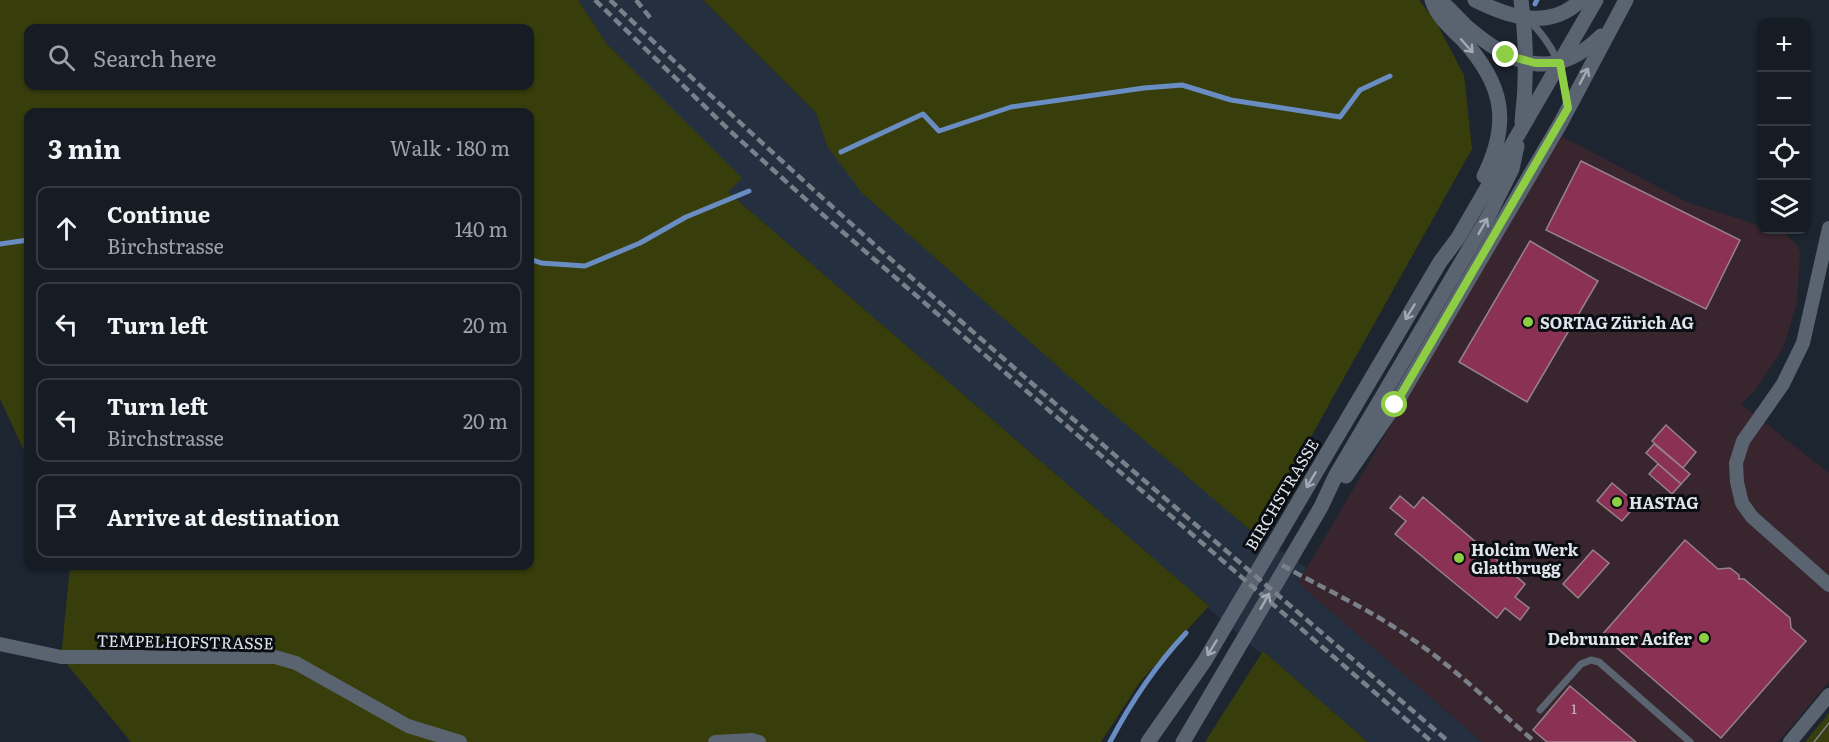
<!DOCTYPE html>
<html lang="en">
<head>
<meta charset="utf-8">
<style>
	body { margin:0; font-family:Literata,serif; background:#1f252c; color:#f1f3f6 }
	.controls { position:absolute; right:18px; top:18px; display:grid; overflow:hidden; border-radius:12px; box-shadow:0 2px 4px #0004 }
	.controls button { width:54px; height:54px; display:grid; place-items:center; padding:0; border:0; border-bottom:2px solid #353a41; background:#161c24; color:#f1f3f6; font:30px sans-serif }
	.stop { position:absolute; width:18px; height:18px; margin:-14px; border:4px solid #8dce44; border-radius:50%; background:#fff }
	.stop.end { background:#8dce44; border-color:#fff; box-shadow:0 2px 6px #0008 }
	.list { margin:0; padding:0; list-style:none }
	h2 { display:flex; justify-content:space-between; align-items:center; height:78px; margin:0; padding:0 24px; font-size:26px }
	h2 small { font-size:20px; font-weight:400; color:#9ea1a6 }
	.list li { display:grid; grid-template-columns:39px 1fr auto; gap:18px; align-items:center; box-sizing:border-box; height:84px; margin:0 12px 12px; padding:0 12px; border:2px solid #353a41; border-radius:12px }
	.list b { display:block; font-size:22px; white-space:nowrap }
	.list p { margin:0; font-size:20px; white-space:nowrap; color:#9ea1a6 }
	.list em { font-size:20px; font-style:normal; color:#9ea1a6 }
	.icon { flex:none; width:33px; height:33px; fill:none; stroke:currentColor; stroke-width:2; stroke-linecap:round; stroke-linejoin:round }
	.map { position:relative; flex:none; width:1829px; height:742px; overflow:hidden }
	.search { position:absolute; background:#161c24; box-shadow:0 2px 4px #0004; left:24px; top:24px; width:510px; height:66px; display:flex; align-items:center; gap:15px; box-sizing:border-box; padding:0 21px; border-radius:12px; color:#9ea1a6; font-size:22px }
	.panel { position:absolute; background:#161c24; box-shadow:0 2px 4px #0004; left:24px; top:108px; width:510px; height:462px; border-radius:12px }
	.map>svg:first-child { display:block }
</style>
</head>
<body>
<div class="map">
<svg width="1829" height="742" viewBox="0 0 1829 742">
	<rect width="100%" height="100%" fill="#1d2530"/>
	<polygon fill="#242f40" points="578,0 703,0 816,113 827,146 1256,535 1307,568 1299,583 1482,742 1368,742 1263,651 1261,653 1258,651 1208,608 1209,606 728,192 741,178 606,43"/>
	<polygon fill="#38252d" points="1561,136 1687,202 1761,226 1762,230 1773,230 1786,234 1798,246 1800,254 1797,303 1783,348 1755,391 1741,404 1829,473 1829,682 1778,742 1482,742 1298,583"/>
	<g fill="#373d0b" fill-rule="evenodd">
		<path d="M0 0H578L606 43 742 178 728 192 1209 606 1140 682 1101 742H131L61 657 70 566H530V112H28V459L0 399ZM28 28H530V86H28Z"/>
		<polygon points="703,0 1419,0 1436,22 1464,75 1472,149 1256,535 1072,379 862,193 827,146 816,113"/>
		<polygon points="1263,651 1368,742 1205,742"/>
		<polygon points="1829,713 1829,742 1805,742"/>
	</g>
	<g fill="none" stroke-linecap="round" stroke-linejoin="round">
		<g stroke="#698dc2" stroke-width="5">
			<polyline points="1535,4 1537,0"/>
			<polyline points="841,152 923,114 939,131 1011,107 1144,88 1182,85 1231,100 1340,117 1360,90 1390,76"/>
			<polyline points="0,244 28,240"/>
			<polyline points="530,259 541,263 585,266 640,243 686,217 749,191"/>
			<path d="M1110 742C1131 702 1155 666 1186 633"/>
		</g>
	</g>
	<g fill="#8b3154" stroke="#968388" stroke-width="1.5">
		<polygon points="1581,161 1740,240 1706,309 1546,230"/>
		<polygon points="1530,241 1598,281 1527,402 1459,362"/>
		<polygon points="1666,425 1696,452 1683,468 1652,441"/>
		<polygon points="1654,444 1690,474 1681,484 1646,453"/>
		<polygon points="1658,464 1681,484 1672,494 1649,474"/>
		<polygon points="1612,483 1637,504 1622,521 1597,501"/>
		<polygon points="1400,496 1414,508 1423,497 1525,584 1515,597 1529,608 1520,620 1505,608 1497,618 1395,534 1406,521 1390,508"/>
		<polygon points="1685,540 1718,569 1730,568 1739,575 1739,579 1744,579 1790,618 1791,628 1806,641 1721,738 1602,635"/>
		<polygon points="1593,550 1609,563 1578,598 1563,584"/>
		<polygon points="1570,686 1636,742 1547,742 1533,730"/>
	</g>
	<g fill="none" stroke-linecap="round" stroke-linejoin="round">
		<g stroke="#5a6370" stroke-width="7">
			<path d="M1529 20C1554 46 1563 66 1567 103"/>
			<polyline points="1540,710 1581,664 1591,660 1599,662 1690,742"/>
		</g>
		<g stroke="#5a6370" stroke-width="14">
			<polyline points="1829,228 1803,343 1783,384 1743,441 1736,463 1737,482 1742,503 1752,517 1829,585"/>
			<polyline points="0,644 61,657 275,657 296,663 408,726 460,742"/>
			<polyline points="715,742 752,740 759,742"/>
			<polyline points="1790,742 1829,695"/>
		</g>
		<g stroke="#5a6370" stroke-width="15">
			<path d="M1432 0C1437 17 1451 28 1463 40 1503 84 1511 122 1484 176"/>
			<path d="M1439 0C1449 7 1457 18 1466 26 1511 65 1553 83 1601 36"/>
			<path d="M1475 0C1509 17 1549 31 1581 0"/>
			<path d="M1521 0C1527 43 1527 80 1522 122"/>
			<polyline points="1346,476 1395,405 1479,262 1560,124 1626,0"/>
			<polyline points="1148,742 1204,662 1440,262 1458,238 1596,0"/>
			<polyline points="1183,742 1321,507 1336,475 1488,217 1512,169 1517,146"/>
		</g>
		<polyline stroke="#798089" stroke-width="1.5" points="1814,742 1829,723"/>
		<g stroke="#798089" stroke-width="4.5" stroke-dasharray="9 4.5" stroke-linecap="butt">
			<polyline points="595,0 729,130 822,214 1432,742"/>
			<path d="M610 0C879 259 1166 498 1449 742"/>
			<polyline points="636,0 652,20"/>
			<path d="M1282 565C1322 588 1365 607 1403 633 1451 664 1492 705 1535 742"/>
		</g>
	</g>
	<defs><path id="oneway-shaft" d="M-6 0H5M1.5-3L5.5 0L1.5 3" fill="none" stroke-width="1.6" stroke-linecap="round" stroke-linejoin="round" transform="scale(1.5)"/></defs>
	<g stroke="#a4aab5">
		<use href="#oneway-shaft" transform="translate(1467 46) rotate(48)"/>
		<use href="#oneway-shaft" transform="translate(1584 76) rotate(-62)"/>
		<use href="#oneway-shaft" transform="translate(1483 226) rotate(-60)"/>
		<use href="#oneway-shaft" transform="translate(1410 312) rotate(121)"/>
		<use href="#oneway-shaft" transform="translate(1311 480) rotate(121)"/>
		<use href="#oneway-shaft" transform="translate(1265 601) rotate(-60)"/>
		<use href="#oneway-shaft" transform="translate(1212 648) rotate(121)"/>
	</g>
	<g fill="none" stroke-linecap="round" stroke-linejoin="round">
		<polyline stroke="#8dce44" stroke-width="8" points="1395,405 1568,108 1560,63 1535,63 1506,55"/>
	</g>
	<g fill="#8dce44" stroke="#0a0e13" stroke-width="2">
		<circle cx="1528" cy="322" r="6"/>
		<circle cx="1617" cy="502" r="6"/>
		<circle cx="1459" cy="558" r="6"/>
		<circle cx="1704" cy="638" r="6"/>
	</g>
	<g text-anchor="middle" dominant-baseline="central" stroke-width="6" stroke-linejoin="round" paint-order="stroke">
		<g font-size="14" fill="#cbb8c7">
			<text x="1574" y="708">1</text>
		</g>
		<g font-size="16" font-weight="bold" fill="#e0e5ed" stroke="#0a0e13" text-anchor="start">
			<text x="1540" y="322">SORTAG Zürich AG</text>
			<text x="1629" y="502">HASTAG</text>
			<text x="1471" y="549">Holcim Werk<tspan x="1471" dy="18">Glattbrugg</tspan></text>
			<text x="1692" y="638" text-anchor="end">Debrunner Acifer</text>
		</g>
		<g font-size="16" fill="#e0e5ed" stroke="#0a0e13">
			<text transform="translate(1281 494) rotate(-59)">BIRCHSTRASSE</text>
			<text transform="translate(185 641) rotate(1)">TEMPELHOFSTRASSE</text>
		</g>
	</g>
</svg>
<div class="controls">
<button>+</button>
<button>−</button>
<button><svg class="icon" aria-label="locate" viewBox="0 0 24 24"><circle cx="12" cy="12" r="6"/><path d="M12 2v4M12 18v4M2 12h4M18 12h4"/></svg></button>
<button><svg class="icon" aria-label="layers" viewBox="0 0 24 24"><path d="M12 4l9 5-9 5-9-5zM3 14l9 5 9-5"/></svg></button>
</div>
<div class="stop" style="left:1395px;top:405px"></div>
<div class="stop end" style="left:1506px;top:55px"></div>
<div class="search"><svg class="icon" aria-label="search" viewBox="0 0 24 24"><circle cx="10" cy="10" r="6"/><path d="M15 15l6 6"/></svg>Search here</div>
<section class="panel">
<h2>3 min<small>Walk · 180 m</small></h2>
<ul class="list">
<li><svg class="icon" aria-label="ahead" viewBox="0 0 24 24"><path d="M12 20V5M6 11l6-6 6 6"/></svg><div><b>Continue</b><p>Birchstrasse</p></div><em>140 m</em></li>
<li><svg class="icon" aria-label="left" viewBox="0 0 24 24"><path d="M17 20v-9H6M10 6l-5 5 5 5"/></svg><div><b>Turn left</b></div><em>20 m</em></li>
<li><svg class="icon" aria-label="left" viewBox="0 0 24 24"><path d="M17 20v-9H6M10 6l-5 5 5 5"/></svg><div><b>Turn left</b><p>Birchstrasse</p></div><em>20 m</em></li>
<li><svg class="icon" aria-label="arrive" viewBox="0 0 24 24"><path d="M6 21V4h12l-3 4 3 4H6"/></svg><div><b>Arrive at destination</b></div></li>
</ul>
</section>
</div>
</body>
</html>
